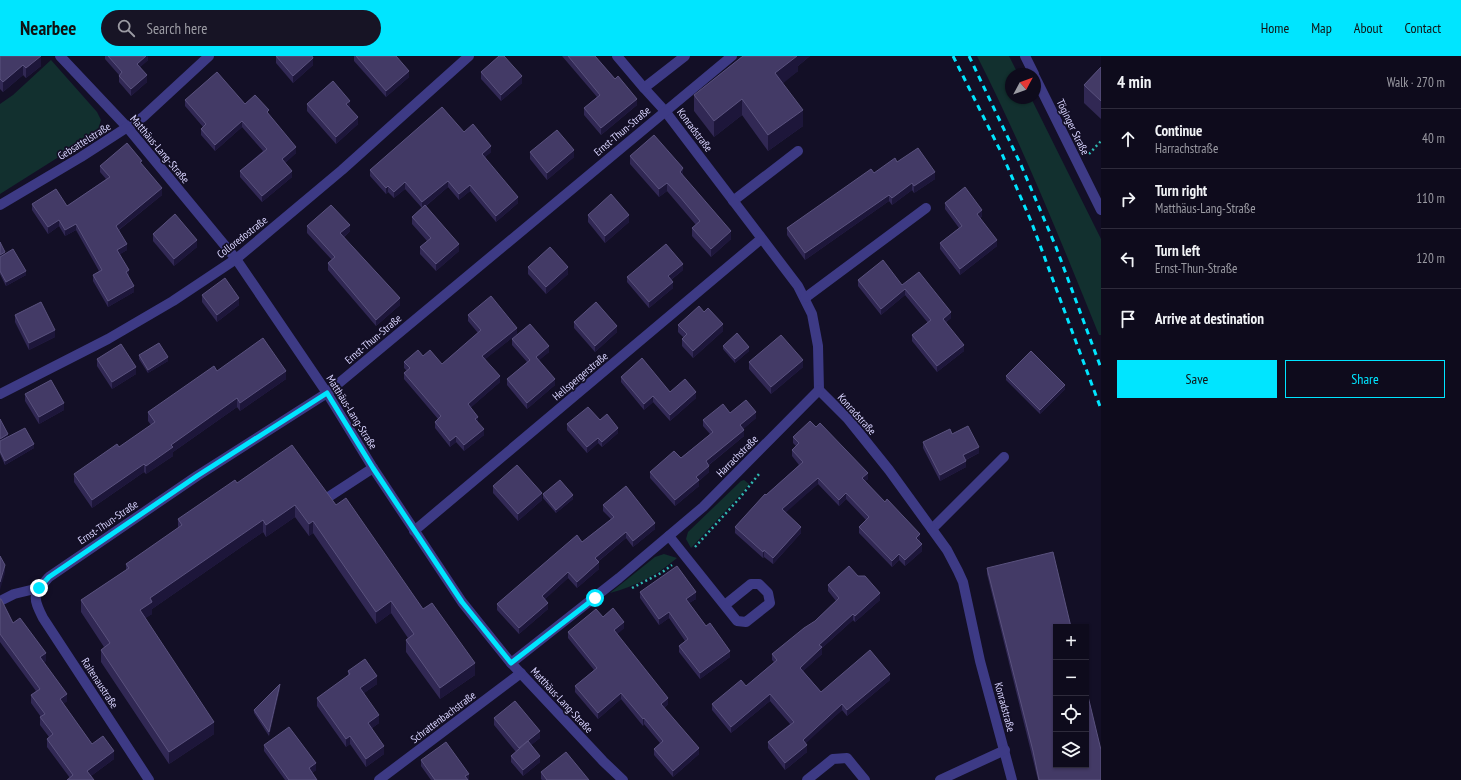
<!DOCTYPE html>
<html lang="en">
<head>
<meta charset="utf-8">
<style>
	body { margin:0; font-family:"PT Sans Narrow",sans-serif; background:#171425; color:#f1f3f6 }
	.controls { position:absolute; right:12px; bottom:12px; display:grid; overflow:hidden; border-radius:0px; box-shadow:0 1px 3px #0004 }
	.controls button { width:36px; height:36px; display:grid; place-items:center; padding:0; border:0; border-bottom:1px solid #2e2b3b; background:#0e0b1c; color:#f1f3f6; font:20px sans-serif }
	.compass { position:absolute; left:1005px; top:12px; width:36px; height:36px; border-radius:50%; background:#0e0b1c; box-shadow:0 1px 3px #0004; rotate:49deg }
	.stop { position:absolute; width:12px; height:12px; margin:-9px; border:3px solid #00e5ff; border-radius:50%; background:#fff }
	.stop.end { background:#00e5ff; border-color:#fff; box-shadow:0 1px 4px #0008 }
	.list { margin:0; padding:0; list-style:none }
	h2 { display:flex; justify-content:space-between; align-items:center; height:52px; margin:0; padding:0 16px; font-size:17px }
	h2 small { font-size:13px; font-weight:400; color:#9b9ba3 }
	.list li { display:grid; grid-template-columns:26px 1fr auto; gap:12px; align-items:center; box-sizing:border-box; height:60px; padding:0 16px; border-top:1px solid #2e2b3b }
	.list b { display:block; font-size:15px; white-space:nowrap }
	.list p { margin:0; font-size:13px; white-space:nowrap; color:#9b9ba3 }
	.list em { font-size:13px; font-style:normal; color:#9b9ba3 }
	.actions { display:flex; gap:8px; padding:12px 16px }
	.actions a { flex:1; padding:9px 0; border:1px solid #00e5ff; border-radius:0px; text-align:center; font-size:14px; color:#00e5ff }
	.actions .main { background:#00e5ff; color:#111 }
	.icon { flex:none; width:22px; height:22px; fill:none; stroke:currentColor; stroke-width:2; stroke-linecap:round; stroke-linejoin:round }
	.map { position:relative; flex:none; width:1101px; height:724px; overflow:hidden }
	header { display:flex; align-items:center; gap:24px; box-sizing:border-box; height:56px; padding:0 20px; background:#00e5ff; color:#111 }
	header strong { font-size:19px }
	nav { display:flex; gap:22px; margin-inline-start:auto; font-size:14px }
	.search { width:280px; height:36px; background:#171425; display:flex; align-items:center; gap:10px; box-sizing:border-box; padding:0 14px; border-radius:22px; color:#9b9ba3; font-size:15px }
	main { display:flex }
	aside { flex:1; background:#0e0b1c }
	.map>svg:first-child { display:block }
</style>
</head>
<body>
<header>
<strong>Nearbee</strong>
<div class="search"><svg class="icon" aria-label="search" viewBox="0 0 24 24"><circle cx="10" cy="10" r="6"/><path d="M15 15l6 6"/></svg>Search here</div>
<nav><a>Home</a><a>Map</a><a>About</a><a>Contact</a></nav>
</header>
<main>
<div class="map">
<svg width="1101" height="724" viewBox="0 0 1101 724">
	<rect width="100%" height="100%" fill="#130f26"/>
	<g fill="#12302f">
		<path d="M977 0H1009L1018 18H1011V42H1031L1101 183V279H1099C1061 185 1023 91 977 0Z"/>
		<polygon points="51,4 97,56 101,64 98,74 92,80 0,138 0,48 13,39"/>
		<polygon points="744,424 749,428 742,437 691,492 686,483 688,476 741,425"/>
		<path d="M664 498 677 502C657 519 636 530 610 537L655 501Z"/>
	</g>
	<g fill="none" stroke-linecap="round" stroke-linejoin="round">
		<g stroke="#2fb8b0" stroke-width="2.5" stroke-dasharray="2 3" stroke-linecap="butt">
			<polyline points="1089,98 1101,85"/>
			<polyline points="695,491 738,444 759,418"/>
			<polyline points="632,532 661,517 672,509"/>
		</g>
		<g stroke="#3d3a85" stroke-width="10">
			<polyline points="733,145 798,95"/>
			<polyline points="330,440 373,412"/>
			<polyline points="932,473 1004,401"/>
		</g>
		<g stroke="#3d3a85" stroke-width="10">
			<polyline points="60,0 127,71 236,203 327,337 373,412 462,546 511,607 603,705 623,724"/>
			<polyline points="617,0 644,32 665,55 798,230 812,258 818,290 819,334 848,363 889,414 947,494 958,515 963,526 980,605 1012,724"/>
			<polyline points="644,32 685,0"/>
			<polyline points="0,149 81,101 143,61 209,0"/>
			<polyline points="805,242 926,152"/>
			<polyline points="0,338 108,283 173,245 236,203 342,114 469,0"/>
			<polyline points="414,475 761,183"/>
			<polyline points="669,480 737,565 746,566 770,547 768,537 759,528 751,528 725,549"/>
			<polyline points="0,545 14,538 39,532"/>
			<polyline points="511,607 619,522 703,451 819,334"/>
			<path d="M149 724 43 562C32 540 33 539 49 521L197 420 327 337 732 0"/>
			<polyline points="379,724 521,617"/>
			<polyline points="807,724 833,703 847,702 865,724"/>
			<polyline points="940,724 1005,694"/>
		</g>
		<g stroke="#3d3a85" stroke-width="10">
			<polyline points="1025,0 1034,18"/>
			<polyline points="1035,21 1101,154"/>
		</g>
		<g stroke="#00e5ff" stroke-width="3" stroke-dasharray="6 5" stroke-linecap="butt">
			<polyline points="953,0 1002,98 1031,165 1101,353"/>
			<polyline points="969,0 1021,109 1056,191 1101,312"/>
		</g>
	</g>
	<g fill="#312854">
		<polygon points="0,0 41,10 26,22 23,19 3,36 0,33"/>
		<polygon points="105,0 148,0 148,4 140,11 147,26 131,40 119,26 119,19 105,3"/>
		<polygon points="276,0 313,9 293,27 276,7"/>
		<polygon points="354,0 396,0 409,21 386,41 354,5"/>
		<polygon points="562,0 595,0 637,49 601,79 584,59 584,52 597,41"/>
		<polygon points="743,0 810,0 798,10 798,15 782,27 803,70 768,95 742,59 714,81 694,55 694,39"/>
		<polygon points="1101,11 1101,63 1084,47 1084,29"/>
		<polygon points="481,16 522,27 501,45 481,23"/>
		<polygon points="185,44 245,48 269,59 296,97 285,107 292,121 262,146 240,121 240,115 263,95 242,71 215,95 201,79 201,73 203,71 185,50"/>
		<polygon points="307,48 350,52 358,68 336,88 307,55"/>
		<polygon points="464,76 491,96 485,101 518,147 496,166 470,135 459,144 448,131 426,150 459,195 436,215 420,198 420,191 427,185 412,168 412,161 422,152 405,133 394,142 388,136 386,138 370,120 370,114"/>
		<polygon points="530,96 574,101 547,124 530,103"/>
		<polygon points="630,100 683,120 731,183 711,201 692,180 692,172 696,169 667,135 659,141 630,108"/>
		<polygon points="897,106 935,123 914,137 912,134 892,149 889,145 805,204 787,179 787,172 874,117"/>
		<polygon points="142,109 162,139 119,174 127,194 120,198 129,220 128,221 134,236 108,251 93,225 93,219 99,215 76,174 65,180 59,170 48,178 32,154 32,148 67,150 106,123 100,116 100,110"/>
		<polygon points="945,147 982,160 980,162 997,190 960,219 940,193 940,187 959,172 945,153"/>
		<polygon points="588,159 629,166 605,187 588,166"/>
		<polygon points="307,170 350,175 344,181 400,249 376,270 328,214 328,207 332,204 307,177"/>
		<polygon points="153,178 197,191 174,210 153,185"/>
		<polygon points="0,186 5,198 26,219 6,230 0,218"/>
		<polygon points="528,211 568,218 546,238 528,218"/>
		<polygon points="683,214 671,224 673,232 649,252 627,226 627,221"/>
		<polygon points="858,224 902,229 951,262 946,266 964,295 937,316 912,285 912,279 928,267 905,239 881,259 858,230"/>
		<polygon points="202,239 239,249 217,266 202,246"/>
		<polygon points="15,259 55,281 29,294 15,266"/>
		<polygon points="468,259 517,278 485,303 500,326 470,352 484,379 464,395 456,386 450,391 435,372 435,366 438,363 404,323 404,317 407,315 404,312 404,306 423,300 442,308 478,277 468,265"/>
		<polygon points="574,266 617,276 595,296 574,272"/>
		<polygon points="678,269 723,275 693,302 682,290 682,283 684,282 678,276"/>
		<polygon points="512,283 549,296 539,304 555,329 527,353 507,329 507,323 527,306 512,289"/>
		<polygon points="723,290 749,295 735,307 723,293"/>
		<polygon points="139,299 168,305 148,317 139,303"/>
		<polygon points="97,303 136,318 112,333 97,310"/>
		<polygon points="749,306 803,311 771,338 749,313"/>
		<polygon points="217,315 286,323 240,355 237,351 173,396 173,400 146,418 144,416 92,452 74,426 74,418 119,391 151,369 148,365 148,356"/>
		<polygon points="1006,320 1065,333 1040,358 1006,324"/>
		<polygon points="621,321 670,336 696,342 670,365 653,346 644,354 621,326"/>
		<polygon points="25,338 64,354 39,368 25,345"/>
		<polygon points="730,357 756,362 743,373 744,380 709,409 709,416 699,425 699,430 675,450 650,422 650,416 681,402 710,378 703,370 703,364"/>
		<polygon points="0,363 8,381 34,392 5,409 0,398"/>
		<polygon points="600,364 618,377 602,391 598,387 587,397 567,374 567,368"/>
		<polygon points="952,378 979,397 966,404 966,411 940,425 923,392 923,386"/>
		<polygon points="793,381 868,423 865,425 920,484 919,486 922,495 905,510 899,504 892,511 859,477 859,471 866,464 846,443 839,450 818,428 785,456 801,477 773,508 764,501 763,502 735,477 735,471 766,439 799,409 792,400 792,394 796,390 793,387"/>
		<polygon points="237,427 336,449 423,553 475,619 440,643 406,596 406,584 408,582 391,557 376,568 313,477 309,480 295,461 266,481 263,476 152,553 152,558 145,562 214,678 169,708 101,606 101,594 104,591 81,556 81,544 126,514 126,508 178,472 178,463"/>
		<polygon points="493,430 542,444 518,465 493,437"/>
		<polygon points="543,438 573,443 556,457 543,442"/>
		<polygon points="603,449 655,473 633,491 626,482 599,505 599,513 577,532 568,522 545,543 548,553 519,578 497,554 497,548 582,486 611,463 603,455"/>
		<polygon points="987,512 1101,724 1038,724 987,518"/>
		<polygon points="828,529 880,544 855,566 853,564 822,592 822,598 803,615 821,636 890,624 847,660 842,654 805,687 807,696 785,714 768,692 768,686 790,668 770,645 731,677 712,654 712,648 746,630 774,606 772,604 772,598 815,565 836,545 828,535"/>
		<polygon points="640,536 696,543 689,547 706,570 730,601 700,623 679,596 679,590 685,585 669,562 659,569 640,542"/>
		<polygon points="0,543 13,567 46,605 43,606 67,645 63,648 92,688 114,703 91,720 70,722 47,691 47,683 49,681 40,669 40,661 41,661 31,647 31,639 36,635 0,586"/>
		<polygon points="603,561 624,572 617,578 668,648 664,652 699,698 673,721 654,699 654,693 660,687 644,668 643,670 621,643 598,663 575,636 575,630 594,614 568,582 568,576"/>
		<polygon points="348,615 377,628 364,637 379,667 372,672 384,698 366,711 350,688 346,691 317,650 317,642 348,620"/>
		<polygon points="280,632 269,680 254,657 254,654"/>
		<polygon points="494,662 540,682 531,689 540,706 523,720 511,706 511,700 516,696 494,669"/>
		<polygon points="264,689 316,714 312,717 317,724 285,724 264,695"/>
		<polygon points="421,704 469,724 431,724 421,710"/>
		<polygon points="541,716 589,724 542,724 541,723"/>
	</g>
	<g fill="#1d163a">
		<polygon points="41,0 41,10 26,22 26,12"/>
		<polygon points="146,0 148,0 148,4 137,14 137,8"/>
		<polygon points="795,0 810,0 798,10 798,15 775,34 775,17"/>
		<polygon points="313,2 313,9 293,27 293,20"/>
		<polygon points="23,9 23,19 3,36 3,26"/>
		<polygon points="409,15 409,21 386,41 386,35"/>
		<polygon points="147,19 147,26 131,40 131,33"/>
		<polygon points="522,20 522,27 501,45 501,39"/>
		<polygon points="637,43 637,49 601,79 601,72"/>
		<polygon points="742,43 742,59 714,81 714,65"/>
		<polygon points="350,45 350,52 346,55 346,48"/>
		<polygon points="803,54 803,70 768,95 768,79"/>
		<polygon points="358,61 358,68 336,88 336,81"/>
		<polygon points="242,65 242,71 215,95 215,89"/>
		<polygon points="491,90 491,96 482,104 482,98"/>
		<polygon points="296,91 296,97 282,110 282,103"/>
		<polygon points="574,94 574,101 547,124 547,117"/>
		<polygon points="683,112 683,120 680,116"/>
		<polygon points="292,115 292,121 262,146 262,140"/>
		<polygon points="935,116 935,123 914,137 914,130"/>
		<polygon points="448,125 448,131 422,153 422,146"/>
		<polygon points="405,126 405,133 394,142 394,136"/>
		<polygon points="667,127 667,135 659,141 659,133"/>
		<polygon points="912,127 912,134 892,149 892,142"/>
		<polygon points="470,129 470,135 459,144 459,138"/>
		<polygon points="388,130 388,136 386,138 386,132"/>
		<polygon points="162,132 162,139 116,176 116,170"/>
		<polygon points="889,139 889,145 805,204 805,197"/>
		<polygon points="518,141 518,147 496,166 496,160"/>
		<polygon points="982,154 982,160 977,164 977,158"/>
		<polygon points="629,159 629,166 605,187 605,180"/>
		<polygon points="59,164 59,170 48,178 48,171"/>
		<polygon points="76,168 76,174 65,180 65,174"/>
		<polygon points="350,169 350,175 340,184 340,177"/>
		<polygon points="731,175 731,183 711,201 711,193"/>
		<polygon points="197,184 197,191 174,210 174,203"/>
		<polygon points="997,184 997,190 960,219 960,213"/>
		<polygon points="127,188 127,194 117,200 117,194"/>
		<polygon points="459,188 459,195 436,215 436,208"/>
		<polygon points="5,196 5,201 0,204 0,199"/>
		<polygon points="683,208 683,214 668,226 668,220"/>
		<polygon points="568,211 568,218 546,238 546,231"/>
		<polygon points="129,214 129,220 126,222 126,216"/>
		<polygon points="26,215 26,219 6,230 6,226"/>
		<polygon points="673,226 673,232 649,252 649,246"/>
		<polygon points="134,230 134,236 108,251 108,245"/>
		<polygon points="905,233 905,239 881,259 881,253"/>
		<polygon points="239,242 239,249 217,266 217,259"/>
		<polygon points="400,242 400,249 376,270 376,264"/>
		<polygon points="951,256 951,262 943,268 943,263"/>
		<polygon points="723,268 723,275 693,302 693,295"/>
		<polygon points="617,270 617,276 595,296 595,290"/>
		<polygon points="517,272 517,278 482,306 482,300"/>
		<polygon points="55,274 55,281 29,294 29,287"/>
		<polygon points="964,289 964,295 937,316 937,310"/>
		<polygon points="549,290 549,296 536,307 536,301"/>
		<polygon points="749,291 749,295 735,307 735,303"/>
		<polygon points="168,301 168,305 148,317 148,314"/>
		<polygon points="803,304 803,311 771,338 771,331"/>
		<polygon points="136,311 136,318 112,333 112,326"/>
		<polygon points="286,315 286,323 240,355 240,347"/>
		<polygon points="500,320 500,326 468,354 468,348"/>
		<polygon points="555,323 555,329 527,353 527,347"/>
		<polygon points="1065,329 1065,333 1040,358 1040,354"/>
		<polygon points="696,336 696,342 670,365 670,359"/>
		<polygon points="653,340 653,346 644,354 644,348"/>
		<polygon points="237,342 237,351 173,396 173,400 146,418 146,410 171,389"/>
		<polygon points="64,347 64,354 39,368 39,361"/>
		<polygon points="756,356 756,362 740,376 740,369"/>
		<polygon points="478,361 478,367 475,363"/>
		<polygon points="618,372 618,377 602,391 602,386"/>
		<polygon points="484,373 484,379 464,395 464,389"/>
		<polygon points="744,374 744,380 706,411 706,405"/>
		<polygon points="8,378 8,384 0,388 0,383"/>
		<polygon points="456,380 456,386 450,391 450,385"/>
		<polygon points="598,382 598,387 587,397 587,391"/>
		<polygon points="34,388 34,392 5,409 5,405"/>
		<polygon points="979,391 979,397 963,405 963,399"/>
		<polygon points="966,405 966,411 940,425 940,419"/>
		<polygon points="144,408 144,416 92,452 92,444"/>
		<polygon points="709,410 709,416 699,425 699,430 675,450 675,444 696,421"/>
		<polygon points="868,417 868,423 862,428 862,422"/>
		<polygon points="818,422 818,428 782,460 782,453"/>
		<polygon points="542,437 542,444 518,465 518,458"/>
		<polygon points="846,437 846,443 839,450 839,444"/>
		<polygon points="573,439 573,443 556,457 556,454"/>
		<polygon points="295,449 295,461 266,481 266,469"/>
		<polygon points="263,464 263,476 152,553 152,558 140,566 140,554 150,542"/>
		<polygon points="313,465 313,477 309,480 309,468"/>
		<polygon points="655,467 655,473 633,491 633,485"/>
		<polygon points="801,471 801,477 773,508 773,502"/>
		<polygon points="626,476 626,482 595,508 595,502"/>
		<polygon points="920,478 920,484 916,489 916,482"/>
		<polygon points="922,488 922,495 905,510 905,504"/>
		<polygon points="764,494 764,501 763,502 763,496"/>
		<polygon points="899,498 899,504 892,511 892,505"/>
		<polygon points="599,506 599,513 577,532 577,526"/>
		<polygon points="5,509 5,517 0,534 0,526"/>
		<polygon points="568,516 568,522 542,546 542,540"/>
		<polygon points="696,536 696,543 686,549 686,543"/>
		<polygon points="880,537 880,544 855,566 855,560"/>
		<polygon points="391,545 391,557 376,568 376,556"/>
		<polygon points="548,547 548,553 519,578 519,572"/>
		<polygon points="669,556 669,562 659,569 659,563"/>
		<polygon points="853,558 853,564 822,592 822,598 800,618 800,612 819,589"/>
		<polygon points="624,566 624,572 614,581 614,574"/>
		<polygon points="730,595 730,601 700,623 700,617"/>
		<polygon points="46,597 46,605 40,609 40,601"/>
		<polygon points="475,607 475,619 440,643 440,632"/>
		<polygon points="890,618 890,624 847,660 847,654"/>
		<polygon points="377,620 377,628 360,640 360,632"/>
		<polygon points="280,628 280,632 269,680 269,676"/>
		<polygon points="621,637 621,643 598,663 598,657"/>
		<polygon points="67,638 67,645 60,651 60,643"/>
		<polygon points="770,638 770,645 731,677 731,671"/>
		<polygon points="668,642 668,648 661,654 661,648"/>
		<polygon points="842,648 842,654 803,690 803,684"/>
		<polygon points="379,659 379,667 368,675 368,667"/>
		<polygon points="644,662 644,668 643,670 643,663"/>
		<polygon points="214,666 214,678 169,708 169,696"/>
		<polygon points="540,675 540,682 519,699 519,692"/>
		<polygon points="350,680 350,688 346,691 346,683"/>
		<polygon points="807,689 807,696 785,714 785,707"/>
		<polygon points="384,690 384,698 366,711 366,703"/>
		<polygon points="699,692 699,698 673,721 673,715"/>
		<polygon points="114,695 114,703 87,723 87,715"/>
		<polygon points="540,700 540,706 523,720 523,714"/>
		<polygon points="316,707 316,714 309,719 309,712"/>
		<polygon points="469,718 469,724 465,724 465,720"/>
	</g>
	<g fill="#433a66" stroke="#5a527e">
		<polygon points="0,0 41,0 26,12 23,9 3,26 0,23"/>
		<polygon points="108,0 146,0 137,8 147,19 131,33 119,20 122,16"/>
		<polygon points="276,0 312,0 313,2 293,20"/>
		<polygon points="356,0 396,0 409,15 386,35"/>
		<polygon points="499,0 504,0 522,20 501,39 481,16"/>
		<polygon points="568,0 595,0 615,23 618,20 637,43 601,72 584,52 600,39"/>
		<polygon points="743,0 797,0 775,17 803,54 768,79 742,43 714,65 694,39"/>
		<polygon points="1101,11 1101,45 1084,29"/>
		<polygon points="217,16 245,48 255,39 269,54 267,56 296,91 282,103 292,115 262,140 240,115 267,93 242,65 215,89 201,73 206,68 185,44"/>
		<polygon points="333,25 350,45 346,48 358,61 336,81 307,48"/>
		<polygon points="442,51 464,76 473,68 491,90 482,98 518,141 496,160 470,129 459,138 448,125 422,146 405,126 394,136 388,130 386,132 370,114"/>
		<polygon points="557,74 574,94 547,117 530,96"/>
		<polygon points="654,79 683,112 680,116 731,175 711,193 692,172 700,165 680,141 667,127 659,133 630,100"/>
		<polygon points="127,87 142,105 140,106 162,132 116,170 127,188 117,194 129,214 126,216 134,230 108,245 93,219 102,214 76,168 65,174 59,164 48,171 32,148 56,133 67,150 110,121 100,110"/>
		<polygon points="918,92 935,116 914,130 912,127 892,142 889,139 805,197 787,172 871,113 874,117 895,102 897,106"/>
		<polygon points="965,131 982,154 977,158 997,184 960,213 940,187 962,170 945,147"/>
		<polygon points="611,138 629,159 605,180 588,159"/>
		<polygon points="331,149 350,169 340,177 400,242 376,264 328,207 335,201 307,170"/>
		<polygon points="425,149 459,188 436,208 420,191 431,182 412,161"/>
		<polygon points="175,158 197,184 174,203 153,178"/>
		<polygon points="0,186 5,196 0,199"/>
		<polygon points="666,188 683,208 668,220 673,226 649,246 627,221"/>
		<polygon points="550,191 568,211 546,231 528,211"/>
		<polygon points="13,193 26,215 6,226 0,215 0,201"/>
		<polygon points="883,204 902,229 919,216 951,256 943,263 964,289 937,310 912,279 931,264 905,233 881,253 858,224"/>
		<polygon points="225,222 239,242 217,259 202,239"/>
		<polygon points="491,240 517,272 482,300 500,320 468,348 478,361 475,363 484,373 464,389 456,380 450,385 435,366 441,360 404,317 410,312 404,306 418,294 423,300 430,294 442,308 481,274 468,259"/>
		<polygon points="41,246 55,274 29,287 15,259"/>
		<polygon points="596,246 617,270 595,290 574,266"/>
		<polygon points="699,250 704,256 708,252 723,268 693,295 682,283 687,278 678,269"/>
		<polygon points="530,268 549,290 536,301 555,323 527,347 507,323 530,304 512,283"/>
		<polygon points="737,277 749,291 735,303 723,290"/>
		<polygon points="781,279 803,304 771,331 749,306"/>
		<polygon points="263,282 286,315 240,347 237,342 171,389 173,391 146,410 144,408 92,444 74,418 117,388 119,391 155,366 148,356 214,310 217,315"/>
		<polygon points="159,287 168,301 148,314 139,299"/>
		<polygon points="121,288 136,311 112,326 97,303"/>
		<polygon points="1031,295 1065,329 1040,354 1006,320"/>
		<polygon points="642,302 670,336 685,323 696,336 670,359 653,340 644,348 621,321"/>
		<polygon points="51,324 64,347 39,361 25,338"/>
		<polygon points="746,344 756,356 740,369 744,374 706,405 709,410 696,421 699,424 675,444 650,416 674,395 681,402 713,376 703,364 723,348 730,357"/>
		<polygon points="588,351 600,364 607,358 618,372 602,386 598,382 587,391 567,368"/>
		<polygon points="0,363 8,378 0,383"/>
		<polygon points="810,365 816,371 820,367 868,417 862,422 885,446 887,443 920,478 916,482 922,488 905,504 899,498 892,505 859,471 869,461 846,437 839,444 818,422 782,453 801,471 773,502 764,494 763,496 735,471 765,438 766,439 803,406 792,394 799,387 793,381"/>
		<polygon points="968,370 979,391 963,399 966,405 940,419 923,386 950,373 952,378"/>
		<polygon points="25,372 34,388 5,405 0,395 0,385"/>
		<polygon points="292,389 336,449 346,442 423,553 432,547 475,607 440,632 406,584 414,578 391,545 376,556 313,465 309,468 295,449 266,469 263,464 150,542 152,546 140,554 214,666 169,696 101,594 110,587 81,544 129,512 126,508 182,469 178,463 235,424 237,427"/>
		<polygon points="517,409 542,437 518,458 493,430"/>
		<polygon points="560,424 573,439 556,454 543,438"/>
		<polygon points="626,430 655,467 633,485 626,476 595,502 599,506 577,526 568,516 542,540 548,547 519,572 497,548 577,479 582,486 614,461 603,449"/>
		<polygon points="1053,496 1071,571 1056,571 1056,709 1086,709 1086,632 1101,694 1101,724 1039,724 1033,695 987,512"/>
		<polygon points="0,500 5,509 0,526"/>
		<polygon points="677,510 696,536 686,543 706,570 710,567 730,595 700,617 679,590 688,583 669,556 659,563 640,536"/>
		<polygon points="849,510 858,520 865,520 880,537 855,560 853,558 819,589 822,591 800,612 821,636 870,594 890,618 847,654 842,648 803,684 807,689 785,707 768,686 794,666 770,638 731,671 712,648 741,624 746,630 777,604 772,598 804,572 815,565 839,542 828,529"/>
		<polygon points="0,543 1,543 13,567 20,562 46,597 40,601 67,638 60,643 92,688 103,680 114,695 87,715 94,724 67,724 73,719 47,683 53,678 40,661 45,658 31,639 40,633 0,578"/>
		<polygon points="613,552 624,566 614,574 668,642 661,648 699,692 673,715 654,693 663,685 644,662 643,663 621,637 598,657 575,630 597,612 568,576 596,553 603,561"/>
		<polygon points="365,603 377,620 360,632 379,659 368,667 384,690 366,703 350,680 346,683 317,642 350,618 348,615"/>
		<polygon points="280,628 269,676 254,654"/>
		<polygon points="515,645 540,675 519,692 494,662"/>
		<polygon points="289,671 316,707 309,712 317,724 289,724 264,689"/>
		<polygon points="528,685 540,700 523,714 511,700"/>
		<polygon points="446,686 469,718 465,720 468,724 435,724 421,704"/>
		<polygon points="566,696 589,724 547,724 541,716"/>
	</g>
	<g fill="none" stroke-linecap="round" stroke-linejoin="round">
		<polyline stroke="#00e5ff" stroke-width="5" points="39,532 49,521 197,420 327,337 373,412 462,546 511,607 595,542"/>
	</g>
	<g text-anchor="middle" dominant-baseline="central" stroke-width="3.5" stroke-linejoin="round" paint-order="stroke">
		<g font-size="11" fill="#d9d4ff" stroke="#130f26">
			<text transform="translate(1073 71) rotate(64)">Töginger Straße</text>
			<text transform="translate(695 74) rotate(53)">Konradstraße</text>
			<text transform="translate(622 75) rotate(-40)">Ernst-Thun-Straße</text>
			<text transform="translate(84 85) rotate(-32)">Gebsattelstraße</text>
			<text transform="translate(160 93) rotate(50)">Matthäus-Lang-Straße</text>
			<text transform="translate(242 181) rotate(-38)">Colloredostraße</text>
			<text transform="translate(373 283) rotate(-40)">Ernst-Thun-Straße</text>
			<text transform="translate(580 320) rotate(-40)">Hellspergerstraße</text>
			<text transform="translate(352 356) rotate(58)">Matthäus-Lang-Straße</text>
			<text transform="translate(857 358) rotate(48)">Konradstraße</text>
			<text transform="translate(737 400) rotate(-45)">Harrachstraße</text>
			<text transform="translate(108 466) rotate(-34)">Ernst-Thun-Straße</text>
			<text transform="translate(100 627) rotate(57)">Raitenaustraße</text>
			<text transform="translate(562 644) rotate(47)">Matthäus-Lang-Straße</text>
			<text transform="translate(1005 651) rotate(75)">Konradstraße</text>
			<text transform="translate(443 661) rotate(-37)">Schrattenbachstraße</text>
		</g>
	</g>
</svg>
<div class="controls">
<button>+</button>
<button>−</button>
<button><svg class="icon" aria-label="locate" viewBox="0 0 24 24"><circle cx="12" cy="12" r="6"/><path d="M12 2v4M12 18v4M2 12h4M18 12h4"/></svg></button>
<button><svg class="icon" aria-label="layers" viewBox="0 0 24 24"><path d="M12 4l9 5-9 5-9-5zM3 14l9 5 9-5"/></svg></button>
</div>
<svg class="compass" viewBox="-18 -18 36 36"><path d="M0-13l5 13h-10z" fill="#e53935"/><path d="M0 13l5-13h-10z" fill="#9b9ba3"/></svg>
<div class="stop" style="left:595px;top:542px"></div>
<div class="stop end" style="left:39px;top:532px"></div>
</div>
<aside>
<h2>4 min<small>Walk · 270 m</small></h2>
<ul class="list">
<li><svg class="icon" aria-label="ahead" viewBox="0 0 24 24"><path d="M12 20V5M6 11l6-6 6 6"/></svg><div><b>Continue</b><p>Harrachstraße</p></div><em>40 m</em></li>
<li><svg class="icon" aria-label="right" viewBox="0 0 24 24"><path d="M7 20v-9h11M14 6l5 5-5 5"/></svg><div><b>Turn right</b><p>Matthäus-Lang-Straße</p></div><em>110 m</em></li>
<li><svg class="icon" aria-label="left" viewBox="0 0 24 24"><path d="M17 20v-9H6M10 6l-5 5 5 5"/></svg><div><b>Turn left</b><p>Ernst-Thun-Straße</p></div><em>120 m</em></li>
<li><svg class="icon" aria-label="arrive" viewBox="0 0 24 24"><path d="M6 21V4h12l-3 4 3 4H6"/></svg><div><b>Arrive at destination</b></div></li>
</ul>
<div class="actions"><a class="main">Save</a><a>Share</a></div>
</aside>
</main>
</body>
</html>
